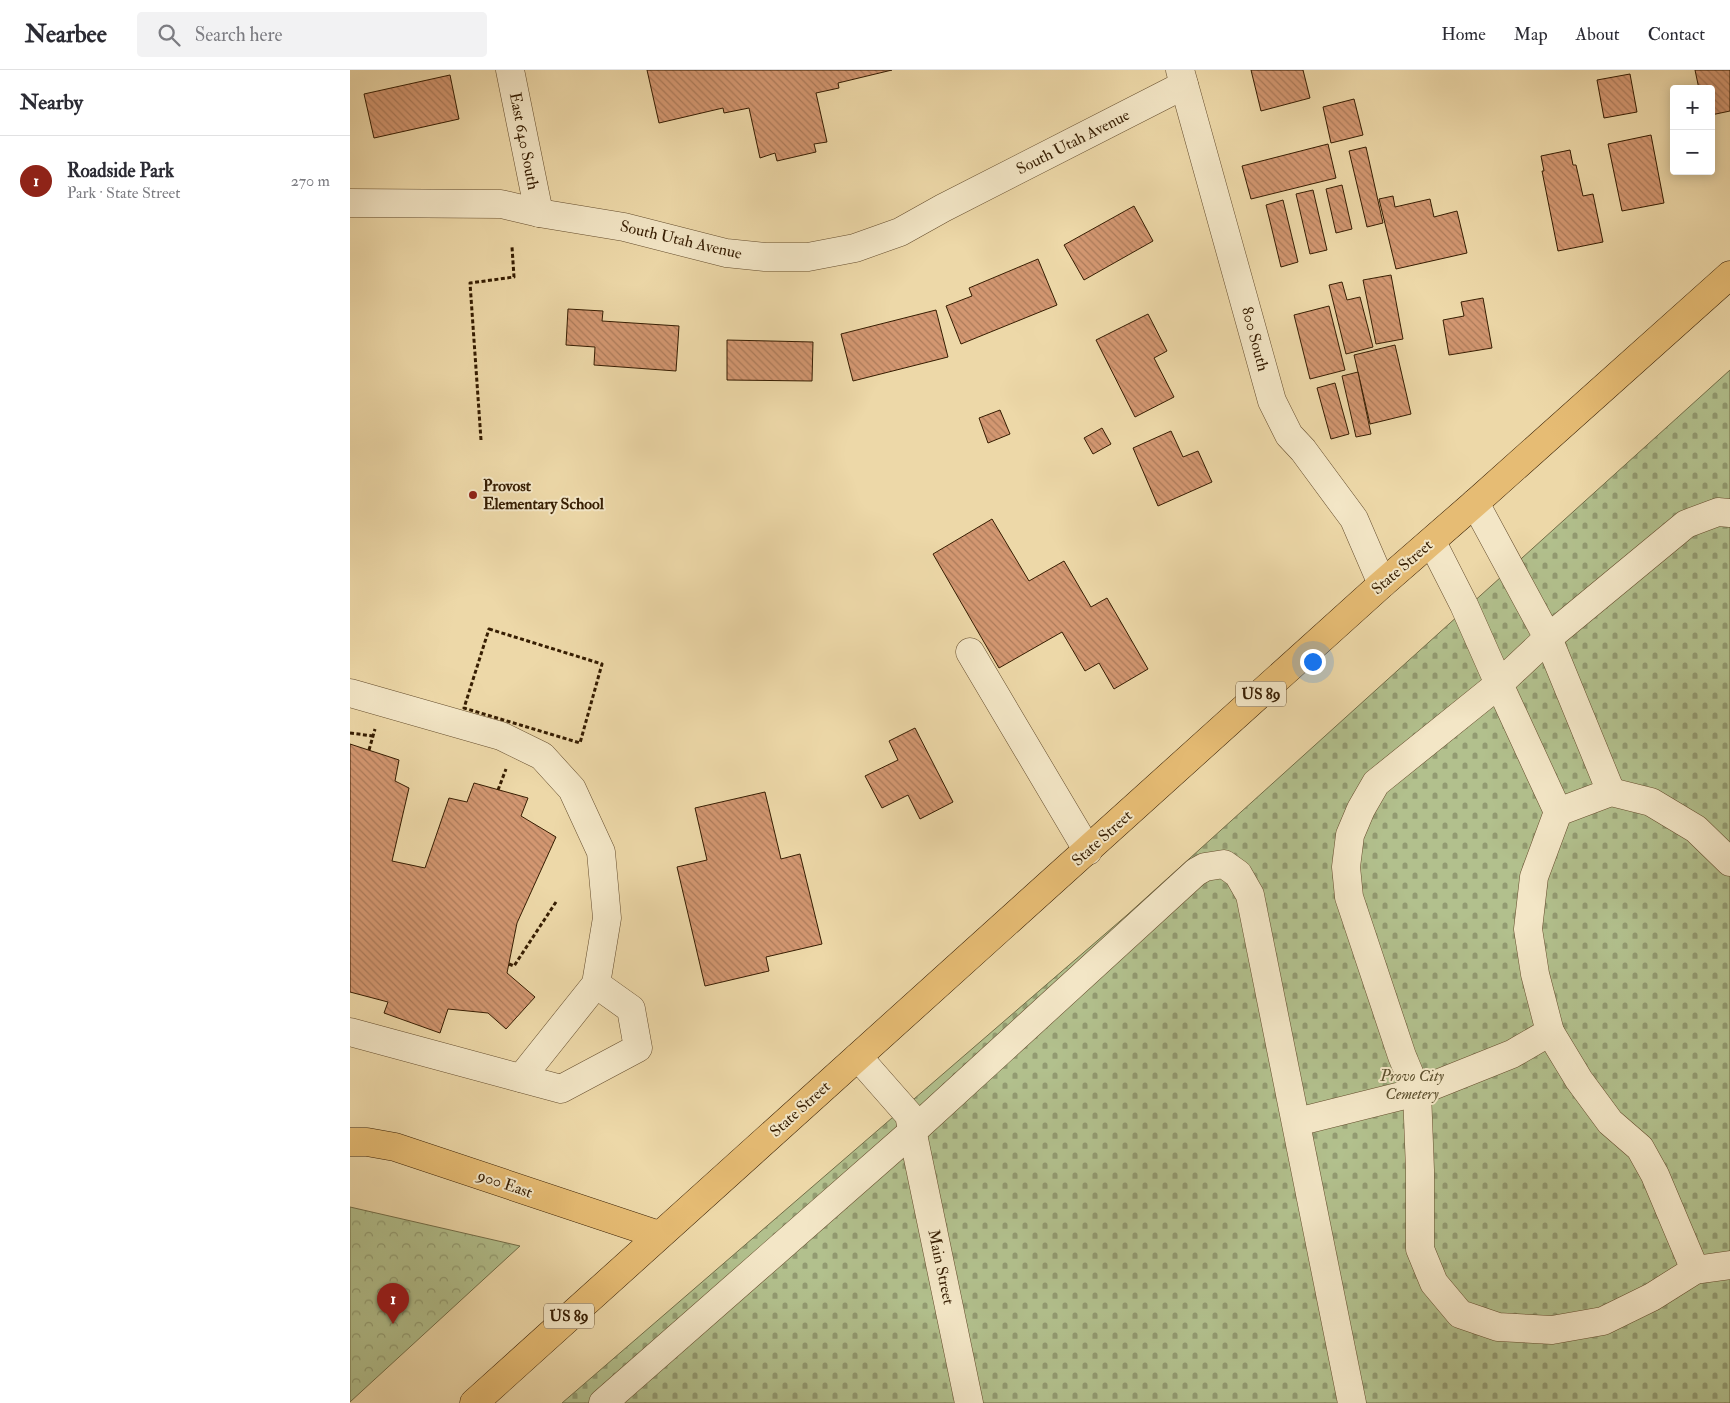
<!DOCTYPE html>
<html lang="en">
<head>
<meta charset="utf-8">
<style>
	body { margin:0; font-family:"IM FELL Double Pica",serif; background:#f2f2f3; color:#2b2b33 }
	.controls { position:absolute; right:15px; top:15px; display:grid; overflow:hidden; border-radius:5px; box-shadow:0 2px 12px #0003 }
	.controls button { width:45px; height:45px; display:grid; place-items:center; padding:0; border:0; border-bottom:1px solid #e1e1e2; background:#fff; color:#2b2b33; font:25px sans-serif }
	.you { position:absolute; left:962px; top:591px; width:18px; height:18px; margin:-12px; border:4px solid #fff; border-radius:50%; background:#1a73e8; box-shadow:0 0 0 8px #1a73e833 }
	.badge { display:grid; place-items:center; width:32px; height:32px; border-radius:50%; background:#8f2418; color:#fff; font-size:16px; font-weight:700 }
	.pin { position:absolute; translate:-50% -41px; filter:drop-shadow(0 1px 2px #0008) }
	.pin::after { content:''; position:absolute; top:26px; width:18px; height:15px; background:inherit; clip-path:polygon(0 0,100% 0,50% 100%) }
	.list { margin:0; padding:0; list-style:none }
	h2 { display:flex; justify-content:space-between; align-items:center; height:65px; margin:0; padding:0 20px; font-size:21px }
	h2 small { font-size:16px; font-weight:400; color:#7c7c81 }
	.list li { display:grid; grid-template-columns:32px 1fr auto; gap:15px; align-items:center; box-sizing:border-box; height:90px; padding:0 20px; border-top:1px solid #e1e1e2 }
	.list b { display:block; font-size:19px; white-space:nowrap }
	.list p { margin:0; font-size:16px; white-space:nowrap; color:#7c7c81 }
	.list em { font-size:16px; font-style:normal; color:#7c7c81 }
	.icon { flex:none; width:28px; height:28px; fill:none; stroke:currentColor; stroke-width:2; stroke-linecap:round; stroke-linejoin:round }
	.map { position:relative; flex:none; width:1380px; height:1333px; overflow:hidden }
	header { display:flex; align-items:center; gap:30px; box-sizing:border-box; height:70px; padding:0 25px; background:#fff; border-bottom:1px solid #e1e1e2 }
	header strong { font-size:24px }
	nav { display:flex; gap:28px; margin-inline-start:auto; font-size:18px }
	.search { width:350px; height:45px; background:#f2f2f3; display:flex; align-items:center; gap:12px; box-sizing:border-box; padding:0 18px; border-radius:5px; color:#7c7c81; font-size:19px }
	main { display:flex }
	aside { flex:1; background:#fff }
	.map>svg:first-child { display:block }
</style>
</head>
<body>
<header>
<strong>Nearbee</strong>
<div class="search"><svg class="icon" aria-label="search" viewBox="0 0 24 24"><circle cx="10" cy="10" r="6"/><path d="M15 15l6 6"/></svg>Search here</div>
<nav><a>Home</a><a>Map</a><a>About</a><a>Contact</a></nav>
</header>
<main>
<aside>
<h2>Nearby<small></small></h2>
<ul class="list">
<li><span class="badge">1</span><div><b>Roadside Park</b><p>Park · State Street</p></div><em>270 m</em></li>
</ul>
</aside>
<div class="map">
<svg width="1380" height="1333" viewBox="0 0 1380 1333">
	<defs>
		<pattern id="forest-crowns" width="20" height="18" patternUnits="userSpaceOnUse" patternTransform="scale(1.25)"><rect width="20" height="18" fill="#b2c08d"/><path d="M2 6a3 3 0 1 1 6 0M12 15a3 3 0 1 1 6 0" fill="none" stroke="#929b71"/></pattern>
		<pattern id="cemetery-stones" width="16" height="16" patternUnits="userSpaceOnUse" patternTransform="scale(1.25)"><rect width="16" height="16" fill="#b2c08d"/><path d="M2 7V4a2 2 0 0 1 4 0v3zM10 15v-3a2 2 0 0 1 4 0v3z" fill="#929b71"/></pattern>
		<pattern id="building-back-hatch" width="6" height="6" patternUnits="userSpaceOnUse" patternTransform="scale(1.25)"><rect width="6" height="6" fill="#d39771"/><path d="M-1 5l2 2M0 0l6 6M5-1l2 2" fill="none" stroke="#ac7b5b"/></pattern>
	</defs>
	<rect width="100%" height="100%" fill="#edd8a8"/>
	<filter id="stains"><feTurbulence type="fractalNoise" baseFrequency=".004" numOctaves="4"/><feColorMatrix values="0 0 0 0 .2 0 0 0 0 .09 0 0 0 0 .02 0 0 0 .5 -.17"/></filter>
	<radialGradient id="worn" r=".72"><stop offset=".6" stop-color="#630" stop-opacity="0"/><stop offset="1" stop-color="#630" stop-opacity=".3"/></radialGradient>
	<polygon fill="url(#forest-crowns)" stroke="#746e48" points="0,1137 170,1176 0,1332"/>
	<polygon fill="url(#cemetery-stones)" stroke="#746e48" points="1380,300 1380,1333 212,1333 777,845"/>
	<g fill="url(#building-back-hatch)" stroke="#361d02">
		<polygon points="297,0 542,0 488,13 489,18 466,23 477,72 464,74 466,82 427,91 425,83 410,88 399,38 374,43 373,38 309,53"/>
		<polygon points="901,0 953,0 960,28 911,41"/>
		<polygon points="1345,0 1380,0 1380,41 1361,45 1361,19 1349,19"/>
		<polygon points="1280,4 1287,42 1254,48 1247,10"/>
		<polygon points="100,5 109,49 24,68 14,24"/>
		<polygon points="1004,29 1013,65 981,73 973,37"/>
		<polygon points="1301,65 1314,133 1272,141 1258,74"/>
		<polygon points="978,74 986,108 901,129 892,96"/>
		<polygon points="1016,77 1033,153 1017,157 999,81"/>
		<polygon points="1220,80 1223,95 1226,95 1233,126 1243,124 1253,172 1208,181 1192,101 1194,101 1191,86"/>
		<polygon points="992,115 1002,159 986,163 976,119"/>
		<polygon points="963,120 977,180 960,184 946,124"/>
		<polygon points="1043,126 1045,137 1080,129 1084,147 1107,141 1117,183 1046,199 1029,129"/>
		<polygon points="933,130 948,192 931,197 916,135"/>
		<polygon points="784,136 803,171 734,210 714,175"/>
		<polygon points="688,189 707,235 611,274 596,236 622,226 619,218"/>
		<polygon points="1041,205 1053,269 1026,274 1013,210"/>
		<polygon points="992,212 997,230 1010,227 1023,277 996,284 979,215"/>
		<polygon points="1133,228 1142,278 1099,285 1093,250 1114,246 1111,232"/>
		<polygon points="979,236 995,300 960,309 944,245"/>
		<polygon points="218,239 253,241 252,251 329,256 326,301 244,295 245,277 216,275"/>
		<polygon points="586,240 598,287 503,311 491,264"/>
		<polygon points="798,244 817,281 804,288 824,327 785,347 746,270"/>
		<polygon points="377,270 463,272 462,311 377,310"/>
		<polygon points="1045,275 1061,344 1020,354 1004,285"/>
		<polygon points="1008,302 1021,364 1006,367 992,306"/>
		<polygon points="985,313 999,364 981,369 967,318"/>
		<polygon points="650,340 660,364 638,373 629,348"/>
		<polygon points="752,358 761,374 743,384 734,368"/>
		<polygon points="821,361 833,387 848,381 862,412 808,436 783,378"/>
		<polygon points="642,449 679,511 714,491 741,537 757,528 798,599 764,619 749,593 735,601 712,562 649,598 583,484"/>
		<polygon points="565,658 603,732 570,749 558,725 532,738 515,706 548,690 539,671"/>
		<polygon points="0,674 49,690 45,711 59,718 42,791 75,798 99,728 117,732 124,713 178,728 171,746 206,767 167,853 157,903 185,927 156,959 138,943 98,939 90,963 34,943 38,932 0,922"/>
		<polygon points="415,722 431,789 450,784 472,874 416,887 419,901 355,916 327,797 357,790 345,738"/>
	</g>
	<g fill="none" stroke-linecap="round" stroke-linejoin="round">
		<g stroke="#644c2c" stroke-width="29">
			<g id="minor">
				<polyline points="160,0 189,143"/>
				<polyline points="830,0 922,331 939,365 953,380 1004,449 1032,514"/>
				<polyline points="0,133 151,134 189,143 274,157 376,183 415,187 458,187 505,178 550,162 593,138 834,15"/>
				<polyline points="1125,433 1198,568 1261,722"/>
				<polyline points="1082,472 1114,535 1149,614 1026,713 1011,739 1000,765 996,797 999,827 1052,986 1067,1022 1070,1100 1070,1179 1084,1213 1110,1244 1148,1257 1202,1260 1253,1251 1302,1227 1345,1200 1380,1195"/>
				<polyline points="620,582 738,781"/>
				<polyline points="0,623 151,666 192,686 222,719 251,782 257,848 246,914 171,1008"/>
				<polyline points="1208,742 1261,722 1301,732 1346,759 1380,792"/>
				<polyline points="0,962 211,1019 288,978 281,939 246,914"/>
				<polyline points="508,987 559,1045 619,1333"/>
				<polyline points="947,1052 1067,1022 1162,984 1200,962"/>
				<polyline points="1345,1200 1305,1105 1290,1078 1260,1052 1229,1010 1200,962 1185,904 1178,859 1184,807 1208,742 1149,614 1198,568 1336,454 1368,442 1380,443"/>
				<polyline points="253,1333 563,1061 846,802 855,797 874,794 888,804 900,825 1002,1333"/>
			</g>
		</g>
		<g stroke="#361d02" stroke-width="29">
			<g id="major">
				<polyline points="0,1072 17,1072 45,1077 309,1165"/>
				<polyline points="124,1333 1032,514 1125,433 1380,205"/>
			</g>
		</g>
		<g stroke="#361d02" stroke-width="3" stroke-dasharray="4 2.5" stroke-linecap="butt">
			<polyline points="131,370 120,213 164,207 162,177"/>
			<polygon points="139,559 252,594 230,673 114,638"/>
			<polyline points="0,663 23,666"/>
			<polyline points="19,680 25,659"/>
			<polyline points="148,720 156,699"/>
			<polyline points="159,894 164,896 206,832"/>
		</g>
		<use href="#minor" stroke="#f3e6c6" stroke-width="28"/>
		<use href="#major" stroke="#e6bc74" stroke-width="28"/>
	</g>
	<circle fill="#8f2418" stroke="#f3e6c6" stroke-width="2" cx="123" cy="425" r="5"/>
	<g text-anchor="middle" dominant-baseline="central" stroke-width="4" stroke-linejoin="round" paint-order="stroke">
		<g fill="#f3e6c6" stroke="#6f593d" stroke-width="1">
			<rect x="886" y="611.5" width="50" height="25" rx="4"/>
			<rect x="194" y="1233.5" width="50" height="25" rx="4"/>
		</g>
		<g font-size="15" font-weight="bold" fill="#361d02">
			<text x="911" y="624">US 89</text>
			<text x="219" y="1246">US 89</text>
		</g>
		<g font-size="16" fill="#361d02" stroke="#f3e6c6">
			<text transform="translate(174 71) rotate(79)">East 640 South</text>
			<text transform="translate(723 72) rotate(-27)">South Utah Avenue</text>
			<text transform="translate(331 170) rotate(13)">South Utah Avenue</text>
			<text transform="translate(905 269) rotate(75)">800 South</text>
			<text transform="translate(1052 497) rotate(-41)">State Street</text>
			<text transform="translate(752 768) rotate(-42)">State Street</text>
			<text transform="translate(450 1039) rotate(-42)">State Street</text>
			<text transform="translate(155 1114) rotate(19)">900 East</text>
			<text transform="translate(591 1197) rotate(78)">Main Street</text>
		</g>
		<g font-size="16" font-weight="bold" fill="#361d02" stroke="#f3e6c6" text-anchor="start">
			<text x="133" y="416">Provost<tspan x="133" dy="18">Elementary School</tspan></text>
		</g>
		<g font-size="16" font-style="italic" fill="#5b4e2c" stroke="#f3e6c6">
			<text x="1062" y="1006">Provo City<tspan x="1062" dy="18">Cemetery</tspan></text>
		</g>
	</g>
	<rect width="100%" height="100%" filter="url(#stains)"/>
	<rect width="100%" height="100%" fill="url(#worn)"/>
</svg>
<div class="controls">
<button>+</button>
<button>−</button>
</div>
<div class="you"></div>
<div class="pin badge" style="left:43px;top:1254px">1</div>
</div>
</main>
</body>
</html>
